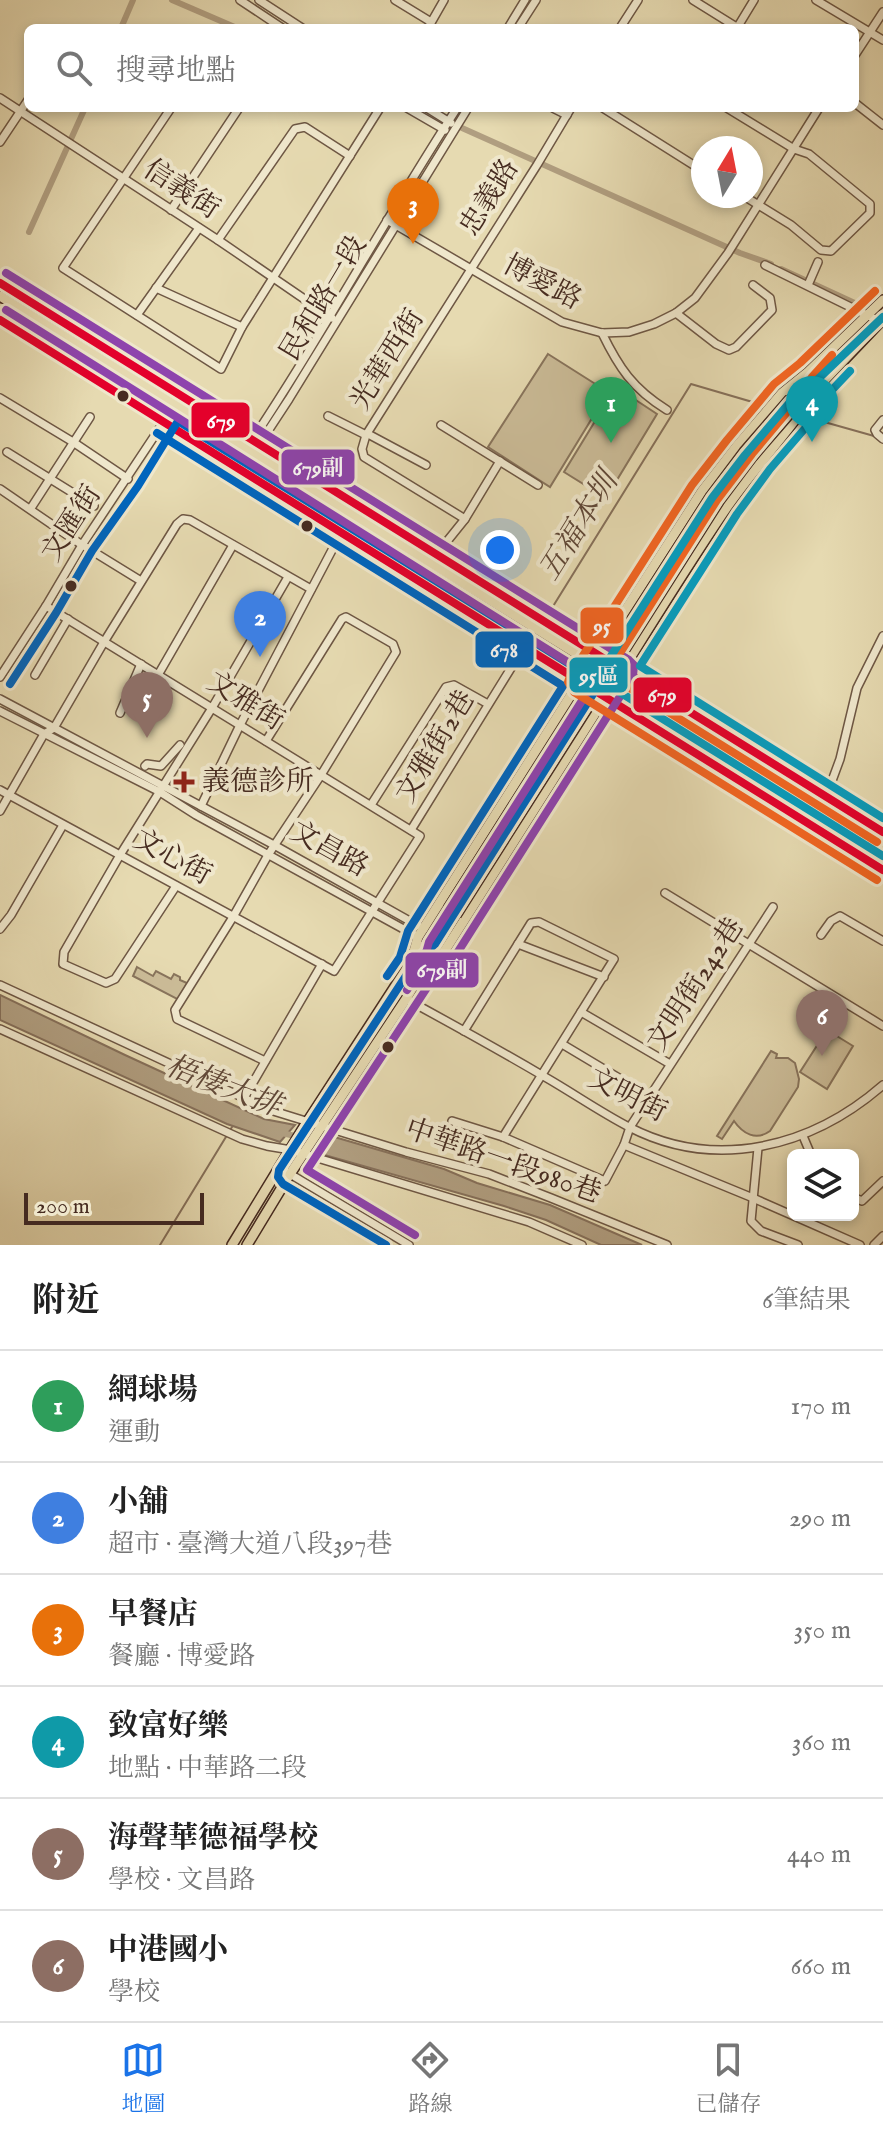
<!DOCTYPE html>
<html lang="zh-TW">
<head>
<meta charset="utf-8">
<style>
	body { margin:0; font-family:"IM FELL English","Noto Serif TC",serif; background:#f6f6f6; color:#222 }
	.controls { position:absolute; right:24px; bottom:24px; display:grid; overflow:hidden; border-radius:12px; box-shadow:0 4px 12px #0003 }
	.controls button { width:72px; height:72px; display:grid; place-items:center; padding:0; border:0; border-bottom:2px solid #e0e0e0; background:#fff; color:#222; font:40px sans-serif }
	.compass { position:absolute; left:691px; top:136px; width:72px; height:72px; border-radius:50%; background:#fff; box-shadow:0 4px 12px #0003; rotate:10deg }
	.scale { position:absolute; left:24px; bottom:20px; width:180px; box-sizing:border-box; padding-left:8px; border:4px solid #462b20; border-top:0; font-size:22px; line-height:28px; white-space:nowrap; color:#462b20; -webkit-text-stroke:6px #efe7cc; paint-order:stroke }
	.you { position:absolute; left:500px; top:550px; width:28px; height:28px; margin:-20px; border:6px solid #fff; border-radius:50%; background:#1a73e8; box-shadow:0 0 0 12px #1a73e833 }
	.badge { display:grid; place-items:center; width:52px; height:52px; border-radius:50%; background:#1a73e8; color:#fff; font-size:26px; font-weight:700 }
	.pin { position:absolute; translate:-50% -66px; filter:drop-shadow(0 2px 4px #0008) }
	.pin::after { content:''; position:absolute; top:42px; width:28px; height:24px; background:inherit; clip-path:polygon(0 0,100% 0,50% 100%) }
	.list { margin:0; padding:0; list-style:none }
	h2 { display:flex; justify-content:space-between; align-items:center; height:104px; margin:0; padding:0 32px; font-size:34px }
	h2 small { font-size:26px; font-weight:400; color:#767676 }
	.list li { display:grid; grid-template-columns:52px 1fr auto; gap:24px; align-items:center; box-sizing:border-box; height:112px; padding:0 32px; border-top:2px solid #e0e0e0 }
	.list b { display:block; font-size:30px; white-space:nowrap }
	.list p { margin:0; font-size:26px; white-space:nowrap; color:#767676 }
	.list em { font-size:26px; font-style:normal; color:#767676 }
	.icon { flex:none; width:44px; height:44px; fill:none; stroke:currentColor; stroke-width:2; stroke-linecap:round; stroke-linejoin:round }
	.map { position:relative; flex:none; width:883px; height:1245px; overflow:hidden }
	.search { position:absolute; background:#fff; box-shadow:0 4px 12px #0003; left:24px; right:24px; top:24px; height:88px; display:flex; align-items:center; gap:20px; box-sizing:border-box; padding:0 28px; border-radius:12px; color:#767676; font-size:30px }
	.sheet { height:776px; background:#fff }
	nav { display:flex; justify-content:space-around; align-items:center; box-sizing:border-box; height:112px; border-top:2px solid #e0e0e0; background:#fff; font-size:22px; color:#767676 }
	nav a { display:grid; justify-items:center; gap:4px }
	nav .on { color:#1a73e8 }
	.map>svg:first-child { display:block }
</style>
</head>
<body>
<div class="map">
<svg width="883" height="1245" viewBox="0 0 883 1245">
	<rect width="100%" height="100%" fill="#e6dab1"/>
	<filter id="stains"><feTurbulence type="fractalNoise" baseFrequency=".0025" numOctaves="4"/><feColorMatrix values="0 0 0 0 .2 0 0 0 0 .09 0 0 0 0 .02 0 0 0 .5 -.17"/></filter>
	<radialGradient id="worn" r=".72"><stop offset=".6" stop-color="#630" stop-opacity="0"/><stop offset="1" stop-color="#630" stop-opacity=".3"/></radialGradient>
	<g fill="#cbbc98" stroke="#88745c" stroke-width="2">
		<polygon points="548,354 608,392 550,487 488,447"/>
		<polygon points="616,387 657,414 606,498 564,472"/>
		<polygon points="137,967 153,976 156,971 171,979 174,974 180,977 180,980 187,983 179,1000 133,976"/>
		<polygon points="827,1030 853,1046 827,1089 800,1072"/>
		<path d="M771 1051 777 1054 776 1058H788L795 1063 799 1079 798 1087 770 1131C756 1141 743 1134 734 1121L722 1139 717 1136Z"/>
	</g>
	<g fill="#b09e80" stroke="#86705a" stroke-width="2">
		<polygon points="0,995 125,1055 264,1119 295,1125 280,1142 227,1124 0,1020"/>
		<polygon points="331,1136 444,1169 477,1183 550,1205 642,1245 601,1245 546,1220 504,1206 321,1154"/>
	</g>
	<g fill="none" stroke-linecap="round" stroke-linejoin="round">
		<g stroke="#86705a" stroke-width="2">
			<polyline points="803,416 874,436"/>
			<polyline points="547,616 691,384 766,406"/>
			<polyline points="160,1245 232,1127"/>
		</g>
		<g stroke="#b09e80" stroke-width="6">
			<polyline points="172,0 237,28"/>
			<polyline points="121,28 133,0"/>
			<polyline points="462,128 740,253 771,264"/>
			<polyline points="29,232 85,108"/>
			<polyline points="781,269 883,316"/>
			<polyline points="282,1133 333,1145"/>
		</g>
		<g stroke="#6e5744" stroke-width="10">
			<g id="minor">
				<polyline points="240,0 282,28"/>
				<polyline points="259,0 302,28"/>
				<polyline points="395,0 431,22"/>
				<polyline points="693,0 738,28"/>
				<polyline points="816,0 883,40"/>
				<polyline points="428,28 444,0"/>
				<polyline points="508,28 525,0"/>
				<polyline points="518,28 536,0"/>
				<polyline points="620,28 638,0"/>
				<polyline points="737,28 754,0"/>
				<polyline points="855,55 883,12"/>
				<polyline points="0,98 218,240 332,318"/>
				<polyline points="855,103 883,125"/>
				<polyline points="171,108 63,268 221,369 242,327 380,108"/>
				<polyline points="407,108 445,130"/>
				<polyline points="427,108 451,123"/>
				<polyline points="553,108 567,115"/>
				<polyline points="603,108 703,171"/>
				<polyline points="727,108 794,149 809,154 870,204 870,213 831,251 821,250 791,225 744,196"/>
				<polyline points="0,142 28,100"/>
				<polyline points="171,210 239,108"/>
				<polyline points="387,220 562,322 602,333 629,332 654,324 676,313 695,298 728,253 819,108"/>
				<polyline points="218,240 295,129 305,127 350,156"/>
				<polyline points="765,265 883,323"/>
				<polyline points="808,285 818,262"/>
				<polyline points="156,288 242,327"/>
				<polyline points="676,313 716,344 729,350 736,347 772,310 770,298 753,285"/>
				<polyline points="137,315 199,228"/>
				<path d="M602 333C619 368 633 389 667 410"/>
				<polyline points="0,398 73,442 128,479"/>
				<polyline points="328,416 366,435"/>
				<polyline points="883,420 875,430 877,434 883,439"/>
				<polyline points="441,425 538,485"/>
				<polyline points="368,434 426,465"/>
				<polyline points="7,452 94,506"/>
				<polyline points="245,466 289,399 468,108"/>
				<path d="M234 467C314 351 380 226 457 108"/>
				<polyline points="0,489 76,541 141,581"/>
				<polyline points="31,508 90,417"/>
				<polyline points="465,519 364,457 362,449 366,435 537,165 571,108"/>
				<polyline points="423,577 436,555 465,519 500,461"/>
				<polyline points="35,675 68,619"/>
				<polyline points="158,675 233,545"/>
				<polyline points="0,677 46,606 82,545 165,420"/>
				<polyline points="0,699 274,845 424,929"/>
				<polyline points="0,711 160,792 196,815 418,937"/>
				<polyline points="120,713 141,664"/>
				<polyline points="145,766 147,764 161,766 180,745"/>
				<polyline points="0,790 334,971 420,836 46,606"/>
				<polyline points="826,797 840,759 857,688 883,636"/>
				<polyline points="371,805 446,687 454,685 488,704"/>
				<polyline points="201,806 240,725 341,533 345,532"/>
				<polyline points="0,811 44,734 54,728 104,642 177,524 183,519 190,520 311,589"/>
				<polyline points="411,830 524,647"/>
				<polyline points="176,886 115,979 106,983 63,964 64,952 120,855 212,708 288,577"/>
				<polyline points="665,893 883,1026"/>
				<polyline points="0,929 11,915 63,825"/>
				<polyline points="821,935 831,921 840,916 883,941"/>
				<polyline points="518,944 604,977"/>
				<polyline points="0,985 270,1110 406,1152 489,1174 551,1198 667,1245"/>
				<path d="M406 999C452 1024 499 1050 545 1077 573 1093 600 1112 629 1127 716 1172 812 1147 883 1085"/>
				<polyline points="581,1012 670,1064"/>
				<polyline points="0,1029 242,1139 267,1146 291,1150 529,1222 582,1245"/>
				<polyline points="464,1031 531,923 539,922 614,959 503,1137"/>
				<polyline points="562,1044 649,1096"/>
				<polyline points="265,1061 177,1019 175,1010 233,917 268,855 321,775 396,652 393,644 346,617 342,619 266,741"/>
				<polyline points="244,1098 322,964"/>
				<polyline points="452,1121 503,1137 605,1181 624,1145 630,1127 773,907"/>
				<polyline points="803,1136 811,1155"/>
				<polyline points="624,1145 753,1198 860,1245"/>
				<polyline points="758,1148 751,1221 761,1231 798,1245"/>
				<polyline points="280,1168 409,1245"/>
				<polyline points="282,1184 383,1245"/>
				<polyline points="853,1197 862,1201 883,1181"/>
				<polyline points="874,1245 883,1236"/>
			</g>
		</g>
		<g stroke="#462b20" stroke-width="12">
			<g id="major">
				<polyline points="0,283 883,832"/>
				<polyline points="0,296 883,844"/>
				<polyline points="0,308 883,857"/>
				<polyline points="0,320 883,870"/>
				<polyline points="797,405 821,384 883,319"/>
				<polyline points="596,656 702,491 736,447 782,393 808,372 883,300"/>
				<path d="M620 674C655 618 690 561 727 507 757 464 793 427 821 384"/>
				<polyline points="411,962 418,937 581,679"/>
				<polyline points="425,969 444,952 608,693"/>
				<polyline points="232,1245 304,1127 411,962 427,942 448,909"/>
				<polyline points="247,1245 290,1174 406,999 456,915"/>
			</g>
		</g>
		<use href="#minor" stroke="#efe7cc" stroke-width="7"/>
		<use href="#major" stroke="#e6dab1" stroke-width="9"/>
		<g stroke="#462b20" stroke-width="12" stroke-linecap="butt">
			<g id="major-bridge">
				<polyline points="448,909 711,496 744,452 790,399"/>
				<polyline points="456,915 719,501 752,457 797,405"/>
			</g>
		</g>
		<use href="#major-bridge" stroke="#e6dab1" stroke-width="9"/>
		<g stroke="#efe7cc" stroke-width="14">
			<g id="bus-1">
				<polyline points="0,283 883,832"/>
				<polyline points="0,320 883,870"/>
			</g>
		</g>
		<g stroke="#efe7cc" stroke-width="14">
			<g id="bus-2">
				<polyline points="157,433 563,686 408,931 400,957 387,976"/>
				<polyline points="10,684 56,613 92,551 138,486 178,421 600,683 435,944 415,962 279,1170 278,1177 283,1184 386,1245"/>
			</g>
		</g>
		<g stroke="#efe7cc" stroke-width="14">
			<g id="bus-3">
				<polyline points="6,273 629,660 634,665 633,676 454,958 434,977 307,1170 415,1235"/>
				<polyline points="6,310 590,676 592,682 590,688 429,942 422,967 407,990"/>
			</g>
		</g>
		<g stroke="#efe7cc" stroke-width="14">
			<g id="bus-4">
				<polyline points="875,291 800,363 774,384 727,440 692,485 570,676 568,682 574,692 877,880"/>
				<polyline points="832,355 812,377 794,404 752,454 717,500 613,664 611,671 617,680 877,842"/>
			</g>
		</g>
		<g stroke="#efe7cc" stroke-width="14">
			<g id="bus-5">
				<polyline points="883,317 816,381 790,402 745,455 712,498 597,678 883,856"/>
				<polyline points="850,371 831,391 813,419 770,469 737,514 640,666 883,818"/>
			</g>
		</g>
		<use href="#bus-1" stroke="#e4002b" stroke-width="8"/>
		<use href="#bus-2" stroke="#0065bd" stroke-width="8"/>
		<use href="#bus-3" stroke="#8e44ad" stroke-width="8"/>
		<use href="#bus-4" stroke="#f26522" stroke-width="8"/>
		<use href="#bus-5" stroke="#079cbd" stroke-width="8"/>
	</g>
	<g fill="#462b20" stroke="#efe7cc" stroke-width="3">
		<circle cx="123" cy="396" r="7"/>
		<circle cx="307" cy="526" r="7"/>
		<circle cx="71" cy="586" r="7"/>
		<circle cx="388" cy="1047" r="7"/>
	</g>
	<path fill="#8f2418" stroke="#efe7cc" stroke-width="3" d="M180 770h8v8h8v8h-8v8h-8v-8h-8v-8h8z"/>
	<g text-anchor="middle" dominant-baseline="central" stroke-width="8" stroke-linejoin="round" paint-order="stroke">
		<g font-size="28" fill="#462b20" stroke="#efe7cc">
			<text transform="translate(181 190) rotate(33)">信義街</text>
			<text transform="translate(490 198) rotate(-58)">忠義路</text>
			<text transform="translate(542 283) rotate(28)">博愛路</text>
			<text transform="translate(324 299) rotate(-59)">民和路一段</text>
			<text transform="translate(388 360) rotate(-58)">光華西街</text>
			<text transform="translate(72 524) rotate(-57)">文匯街</text>
			<text transform="translate(245 702) rotate(32)">文雅街</text>
			<text transform="translate(436 747) rotate(-59)">文雅街2巷</text>
			<text transform="translate(329 850) rotate(29)">文昌路</text>
			<text transform="translate(172 858) rotate(29)">文心街</text>
			<text transform="translate(696 985) rotate(-57)">文明街242巷</text>
			<text transform="translate(627 1096) rotate(27)">文明街</text>
			<text transform="translate(503 1162) rotate(19)">中華路一段980巷</text>
		</g>
		<g font-size="28" fill="#462b20" stroke="#efe7cc" text-anchor="start">
			<text x="202" y="782">義德診所</text>
		</g>
		<g font-size="30" font-style="italic" fill="#604838" stroke="#efe7cc">
			<text transform="translate(579 527) rotate(-58)">五福本圳</text>
			<text transform="translate(223 1087) rotate(21)">梧棲大排</text>
		</g>
	</g>
	<g stroke="#efe7cc" stroke-width="3">
		<rect x="190" y="401" width="61" height="38" rx="8" fill="#e4002b"/>
		<rect x="280" y="448" width="76" height="38" rx="8" fill="#8e44ad"/>
		<rect x="579" y="606" width="46" height="39" rx="8" fill="#f26522"/>
		<rect x="474" y="630" width="61" height="39" rx="8" fill="#0065bd"/>
		<rect x="568" y="656" width="61" height="38" rx="8" fill="#079cbd"/>
		<rect x="632" y="676" width="61" height="38" rx="8" fill="#e4002b"/>
		<rect x="404" y="951" width="76" height="38" rx="8" fill="#8e44ad"/>
	</g>
	<g font-size="22" text-anchor="middle" font-weight="bold" fill="#fff">
		<text x="221" y="428">679</text>
		<text x="318" y="475">679副</text>
		<text x="602" y="633">95</text>
		<text x="504" y="657">678</text>
		<text x="599" y="683">95區</text>
		<text x="662" y="702">679</text>
		<text x="442" y="977">679副</text>
	</g>
	<rect width="100%" height="100%" filter="url(#stains)"/>
	<rect width="100%" height="100%" fill="url(#worn)"/>
</svg>
<div class="controls">
<button><svg class="icon" aria-label="layers" viewBox="0 0 24 24"><path d="M12 4l9 5-9 5-9-5zM3 14l9 5 9-5"/></svg></button>
</div>
<svg class="compass" viewBox="-18 -18 36 36"><path d="M0-13l5 13h-10z" fill="#e53935"/><path d="M0 13l5-13h-10z" fill="#767676"/></svg>
<div class="scale">200 m</div>
<div class="you"></div>
<div class="pin badge" style="left:611px;top:443px;background:#2e9e5b">1</div>
<div class="pin badge" style="left:260px;top:657px;background:#3f7fe0">2</div>
<div class="pin badge" style="left:413px;top:244px;background:#e8710a">3</div>
<div class="pin badge" style="left:812px;top:442px;background:#0f9aa8">4</div>
<div class="pin badge" style="left:147px;top:738px;background:#8d6e63">5</div>
<div class="pin badge" style="left:822px;top:1056px;background:#8d6e63">6</div>
<div class="search"><svg class="icon" aria-label="search" viewBox="0 0 24 24"><circle cx="10" cy="10" r="6"/><path d="M15 15l6 6"/></svg>搜尋地點</div>
</div>
<section class="sheet">
<h2>附近<small>6筆結果</small></h2>
<ul class="list">
<li><span class="badge" style="background:#2e9e5b">1</span><div><b>網球場</b><p>運動</p></div><em>170 m</em></li>
<li><span class="badge" style="background:#3f7fe0">2</span><div><b>小舖</b><p>超市 · 臺灣大道八段397巷</p></div><em>290 m</em></li>
<li><span class="badge" style="background:#e8710a">3</span><div><b>早餐店</b><p>餐廳 · 博愛路</p></div><em>350 m</em></li>
<li><span class="badge" style="background:#0f9aa8">4</span><div><b>致富好樂</b><p>地點 · 中華路二段</p></div><em>360 m</em></li>
<li><span class="badge" style="background:#8d6e63">5</span><div><b>海聲華德福學校</b><p>學校 · 文昌路</p></div><em>440 m</em></li>
<li><span class="badge" style="background:#8d6e63">6</span><div><b>中港國小</b><p>學校</p></div><em>660 m</em></li>
</ul>
</section>
<nav>
<a class="on"><svg class="icon" aria-label="map" viewBox="0 0 24 24"><path d="M3 6l6-2 6 2 6-2v14l-6 2-6-2-6 2zM9 4v14M15 6v14"/></svg>地圖</a>
<a><svg class="icon" aria-label="directions" viewBox="0 0 24 24"><path d="M12 3l9 9-9 9-9-9zM9 14v-3h6M13 9l2 2-2 2"/></svg>路線</a>
<a><svg class="icon" aria-label="saved" viewBox="0 0 24 24"><path d="M7 4h10v16l-5-4-5 4z"/></svg>已儲存</a>
</nav>
</body>
</html>
